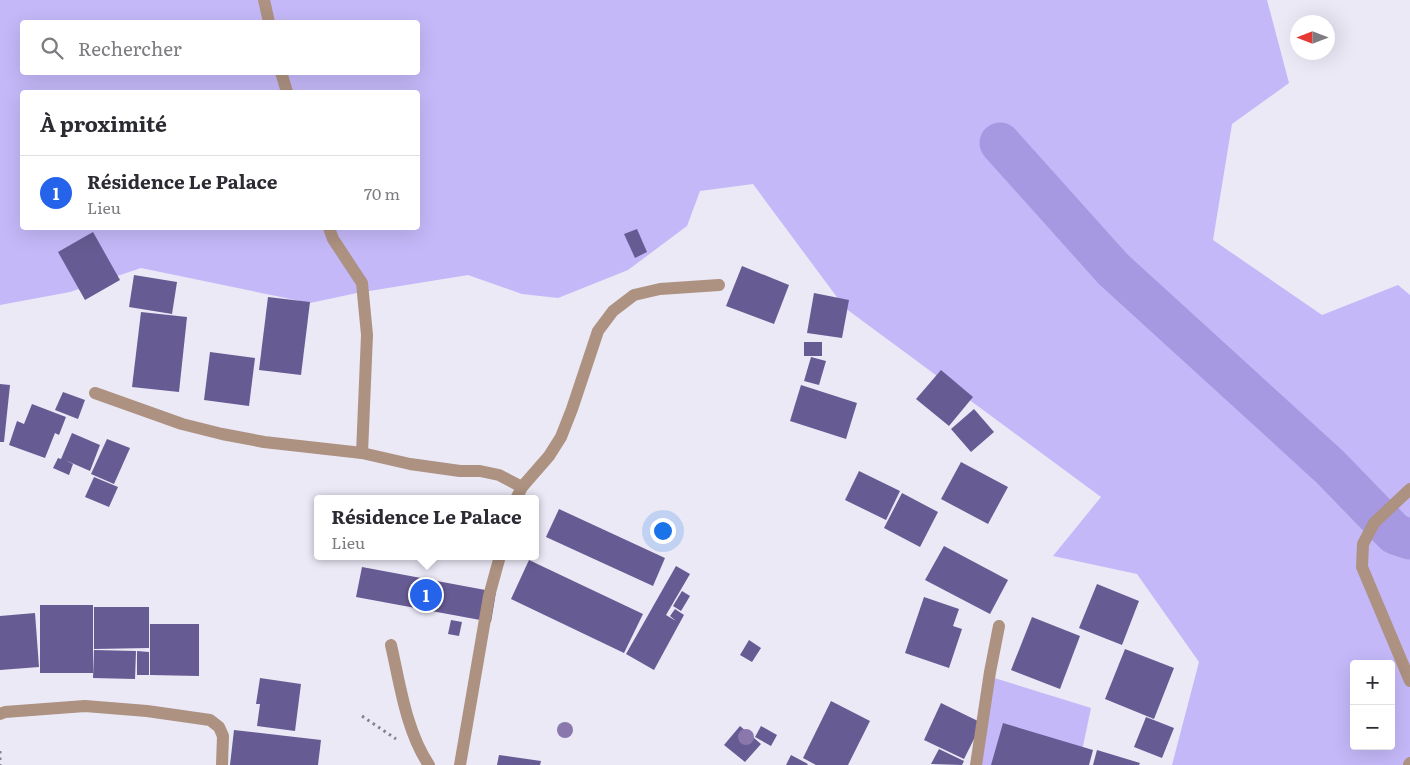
<!DOCTYPE html>
<html lang="fr">
<head>
<meta charset="utf-8">
<style>
	body { margin:0; font-family:Literata,serif; background:#f2f2f3; color:#2b2b33 }
	.controls { position:absolute; right:15px; bottom:15px; display:grid; overflow:hidden; border-radius:5px; box-shadow:0 5px 20px #0002 }
	.controls button { width:45px; height:45px; display:grid; place-items:center; padding:0; border:0; border-bottom:1px solid #e1e1e2; background:#fff; color:#2b2b33; font:25px sans-serif }
	.compass { position:absolute; left:1290px; top:15px; width:45px; height:45px; border-radius:50%; background:#fff; box-shadow:0 5px 20px #0002; rotate:270deg }
	.you { position:absolute; left:662px; top:530px; width:18px; height:18px; margin:-12px; border:4px solid #fff; border-radius:50%; background:#1a73e8; box-shadow:0 0 0 8px #1a73e833 }
	.badge { display:grid; place-items:center; width:32px; height:32px; border-radius:50%; background:#2563eb; color:#fff; font-size:16px; font-weight:700 }
	.pin { position:absolute; translate:-50% -50%; border:2px solid #fff; box-shadow:0 1px 5px #0006 }
	.popup { position:absolute; left:314px; top:495px; width:225px; height:65px; box-sizing:border-box; display:grid; place-content:center; border-radius:5px; background:#fff; filter:drop-shadow(0 1px 4px #0005); font-size:16px; white-space:nowrap; color:#7c7c81 }
	.popup b { font-size:19px; color:#2b2b33 }
	.popup::after { content:''; position:absolute; left:50%; top:100%; margin-left:-10px; border:10px solid transparent; border-top-color:#fff }
	.list { margin:0; padding:0; list-style:none }
	h2 { display:flex; justify-content:space-between; align-items:center; height:65px; margin:0; padding:0 20px; font-size:21px }
	h2 small { font-size:16px; font-weight:400; color:#7c7c81 }
	.list li { display:grid; grid-template-columns:32px 1fr auto; gap:15px; align-items:center; box-sizing:border-box; height:75px; padding:0 20px; border-top:1px solid #e1e1e2 }
	.list b { display:block; font-size:19px; white-space:nowrap }
	.list p { margin:0; font-size:16px; white-space:nowrap; color:#7c7c81 }
	.list em { font-size:16px; font-style:normal; color:#7c7c81 }
	.icon { flex:none; width:28px; height:28px; fill:none; stroke:currentColor; stroke-width:2; stroke-linecap:round; stroke-linejoin:round }
	.map { position:relative; flex:none; width:1410px; height:765px; overflow:hidden }
	.search { position:absolute; background:#fff; box-shadow:0 5px 20px #0002; left:20px; top:20px; width:400px; height:55px; display:flex; align-items:center; gap:12px; box-sizing:border-box; padding:0 18px; border-radius:5px; color:#7c7c81; font-size:19px }
	.panel { position:absolute; background:#fff; box-shadow:0 5px 20px #0002; left:20px; top:90px; width:400px; height:140px; border-radius:5px }
	.map>svg:first-child { display:block }
</style>
</head>
<body>
<div class="map">
<svg width="1410" height="765" viewBox="0 0 1410 765">
	<rect width="100%" height="100%" fill="#ebe9f6"/>
	<g fill="#c4b8f8" fill-rule="evenodd">
		<path d="M0 0H1267L1289 83 1232 124 1213 240 1322 315 1398 285 1410 295V765H1172L1199 662 1137 574 1053 556 1101 497 845 308 753 184 700 191 687 226 628 270 558 298 522 294 468 275 357 293 310 303 141 268 70 292 0 305ZM22 22H418V72H22ZM22 92H418V228H22ZM1354 664H1391V746H1354Z"/>
		<polygon points="991,677 1091,708 1079,765 978,765"/>
	</g>
	<g fill="none" stroke-linecap="round" stroke-linejoin="round">
		<polyline stroke="#a798e2" stroke-width="41" points="1000,143 1113,269 1330,467 1395,534 1410,539"/>
	</g>
	<g fill="#675b94">
		<polygon points="637,229 647,252 635,258 624,234"/>
		<polygon points="93,232 120,280 85,300 58,252"/>
		<polygon points="742,266 789,285 774,324 726,306"/>
		<polygon points="134,275 177,282 172,314 129,307"/>
		<polygon points="814,293 849,300 842,338 807,333"/>
		<polygon points="268,297 310,302 301,375 259,370"/>
		<polygon points="141,312 187,317 179,392 132,387"/>
		<rect x="804" y="342" width="18" height="14"/>
		<polygon points="210,352 255,358 249,406 204,400"/>
		<polygon points="811,357 826,361 819,385 804,381"/>
		<polygon points="941,370 973,397 949,426 916,399"/>
		<polygon points="0,384 10,385 4,442 0,442"/>
		<polygon points="801,385 857,403 846,439 790,421"/>
		<polygon points="63,392 85,400 78,419 55,410"/>
		<polygon points="32,404 66,417 59,435 55,433 45,458 9,445 17,421 24,424"/>
		<polygon points="974,409 994,432 971,452 951,429"/>
		<polygon points="72,433 100,445 90,471 65,460 73,464 69,475 53,468 58,458 61,459"/>
		<polygon points="107,439 130,448 114,484 91,474"/>
		<polygon points="961,462 1008,487 988,524 941,499"/>
		<polygon points="859,471 900,491 886,520 845,500"/>
		<polygon points="94,477 118,487 109,507 85,497"/>
		<polygon points="902,493 938,512 920,547 884,528"/>
		<polygon points="559,509 665,558 653,586 546,537"/>
		<polygon points="944,546 1008,580 990,614 925,580"/>
		<polygon points="529,560 643,614 624,653 511,599"/>
		<polygon points="676,566 690,574 666,615 676,621 670,616 675,609 684,615 654,670 626,654"/>
		<polygon points="362,567 496,592 491,622 356,597"/>
		<polygon points="1097,584 1139,601 1122,645 1079,628"/>
		<polygon points="682,591 690,596 681,611 673,606"/>
		<polygon points="924,597 959,609 953,626 962,629 949,668 905,653"/>
		<rect x="40" y="605" width="53" height="68"/>
		<polygon points="94,607 149,607 149,648 94,649"/>
		<polygon points="35,613 39,667 0,670 0,616"/>
		<polygon points="1032,617 1080,636 1060,689 1011,670"/>
		<polygon points="451,620 462,622 459,636 448,634"/>
		<polygon points="150,624 199,624 199,676 150,675"/>
		<polygon points="749,640 761,648 752,662 740,655"/>
		<polygon points="1125,649 1174,668 1154,719 1105,699"/>
		<polygon points="94,650 136,651 135,679 93,678"/>
		<polygon points="137,651 149,652 149,675 137,675"/>
		<polygon points="260,678 301,684 295,731 257,726 260,704 256,704"/>
		<polygon points="831,701 870,721 848,765 816,765 803,758"/>
		<polygon points="941,703 982,723 964,759 924,740"/>
		<polygon points="1146,717 1174,728 1162,758 1134,747"/>
		<polygon points="1003,723 1093,750 1089,765 991,765"/>
		<polygon points="740,726 761,744 745,762 724,745"/>
		<polygon points="761,726 777,735 771,746 755,737"/>
		<polygon points="234,730 321,740 318,765 230,765"/>
		<polygon points="939,749 964,761 962,765 931,764"/>
		<polygon points="1097,750 1140,763 1139,765 1093,765"/>
		<polygon points="499,755 541,761 540,765 497,765"/>
		<polygon points="791,755 808,764 807,765 786,765"/>
	</g>
	<g fill="none" stroke-linecap="round" stroke-linejoin="round">
		<g stroke="#868294" stroke-width="3" stroke-dasharray="2.5 4" stroke-linecap="butt">
			<polyline points="362,716 396,739"/>
			<polyline points="0,751 0,765"/>
		</g>
		<g stroke="#ad9181" stroke-width="12">
			<polyline points="264,0 269,22"/>
			<polyline points="281,72 287,92"/>
			<polyline points="329,228 333,239 362,283 367,335 362,453"/>
			<polyline points="95,393 182,424 222,434 264,442 362,453 410,464 460,471 480,471 499,475 522,487"/>
			<polyline points="1410,489 1374,523 1363,544 1362,567 1410,681"/>
			<polyline points="516,499 522,487 549,456 561,437 572,409 598,331 613,311 634,295 660,289 719,285"/>
			<path d="M391 645C400 684 406 731 429 765"/>
			<polyline points="0,714 5,712 85,706 147,711 210,720 219,727 223,736 222,765"/>
			<polyline points="460,765 489,596 500,556"/>
			<polyline points="976,765 990,672 999,626"/>
			<polyline points="1409,765 1410,763"/>
		</g>
	</g>
	<g fill="#8a78ad">
		<circle cx="565" cy="730" r="8"/>
		<circle cx="746" cy="737" r="8"/>
	</g>
</svg>
<div class="controls">
<button>+</button>
<button>−</button>
</div>
<svg class="compass" viewBox="-18 -18 36 36"><path d="M0-13l5 13h-10z" fill="#e53935"/><path d="M0 13l5-13h-10z" fill="#7c7c81"/></svg>
<div class="you"></div>
<div class="pin badge" style="left:426px;top:595px">1</div>
<div class="popup"><b>Résidence Le Palace</b>Lieu</div>
<div class="search"><svg class="icon" aria-label="search" viewBox="0 0 24 24"><circle cx="10" cy="10" r="6"/><path d="M15 15l6 6"/></svg>Rechercher</div>
<section class="panel">
<h2>À proximité<small></small></h2>
<ul class="list">
<li><span class="badge">1</span><div><b>Résidence Le Palace</b><p>Lieu</p></div><em>70 m</em></li>
</ul>
</section>
</div>
</body>
</html>
